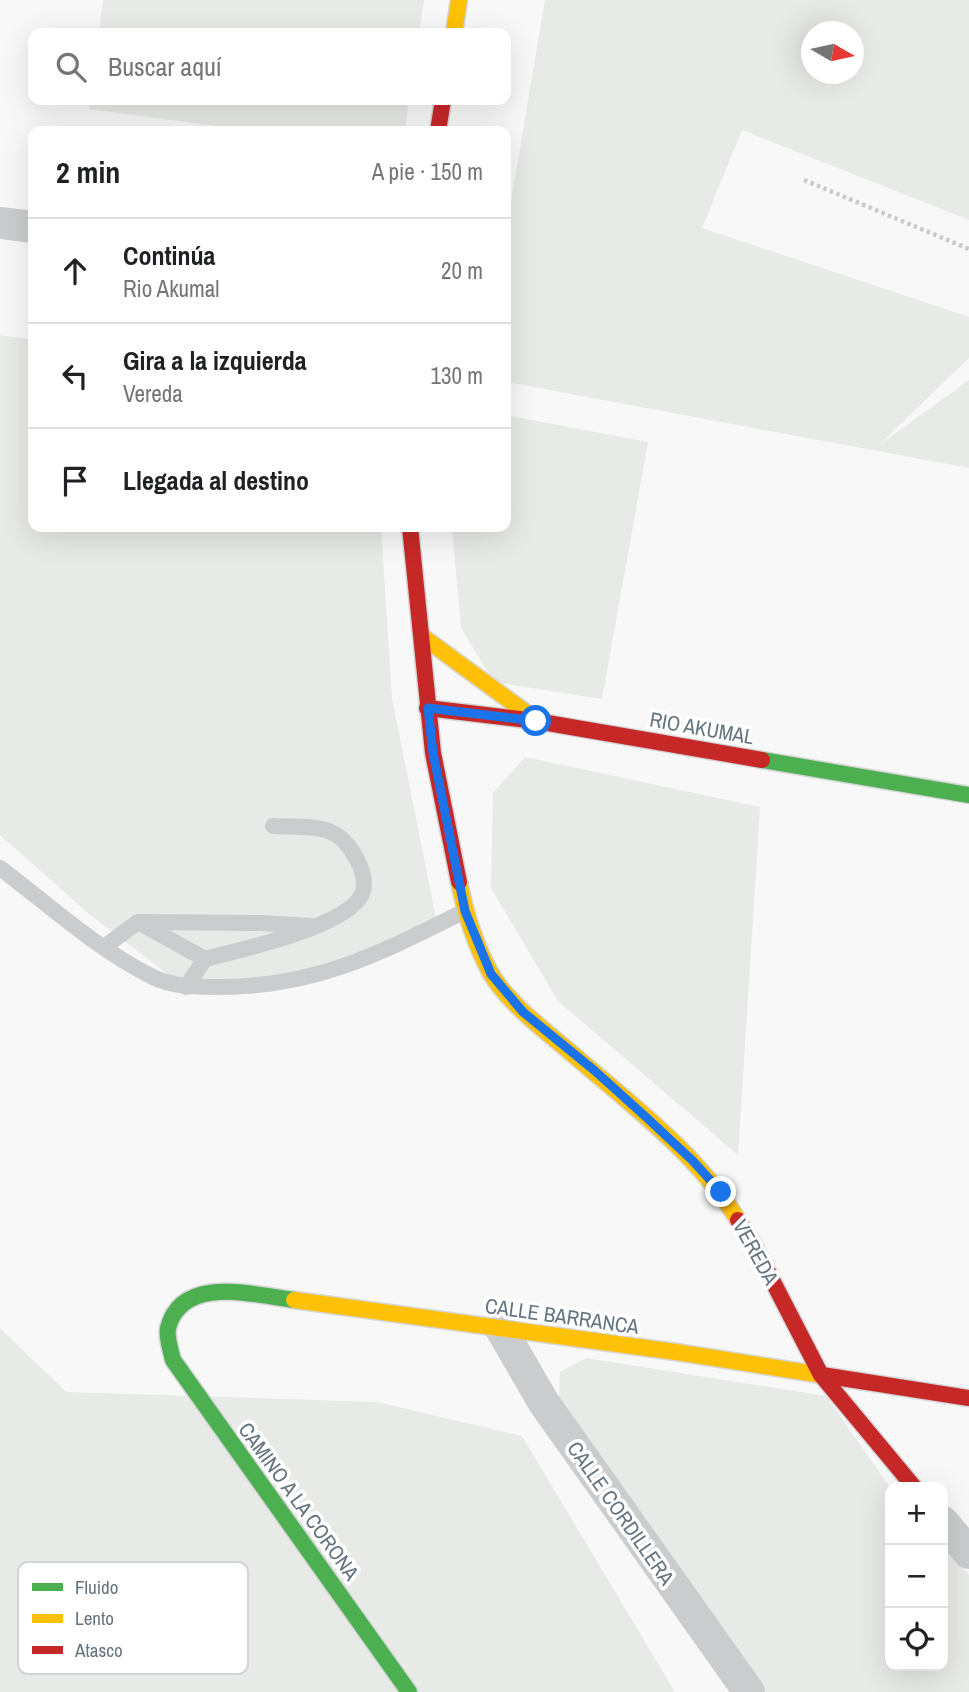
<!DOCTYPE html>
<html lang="es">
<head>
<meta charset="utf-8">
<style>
	body { margin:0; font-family:"Archivo Narrow",sans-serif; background:#f6f6f6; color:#202124 }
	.controls { position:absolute; right:21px; bottom:21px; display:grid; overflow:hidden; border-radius:14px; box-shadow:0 7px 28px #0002 }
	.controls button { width:63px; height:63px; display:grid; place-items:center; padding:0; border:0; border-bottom:2px solid #e0e0e0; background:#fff; color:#202124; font:35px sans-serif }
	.compass { position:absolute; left:801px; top:21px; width:63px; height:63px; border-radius:50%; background:#fff; box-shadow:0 7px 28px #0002; rotate:99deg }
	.stop { position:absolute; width:21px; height:21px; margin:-16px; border:5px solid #1a73e8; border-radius:50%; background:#fff }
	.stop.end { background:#1a73e8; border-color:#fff; box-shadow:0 2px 7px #0008 }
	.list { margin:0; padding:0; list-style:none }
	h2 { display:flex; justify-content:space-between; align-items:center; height:91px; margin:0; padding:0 28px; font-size:30px }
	h2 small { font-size:23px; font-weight:400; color:#757577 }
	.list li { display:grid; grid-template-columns:46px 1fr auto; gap:21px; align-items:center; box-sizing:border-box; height:105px; padding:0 28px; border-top:2px solid #e0e0e0 }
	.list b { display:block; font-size:26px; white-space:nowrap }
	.list p { margin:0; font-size:23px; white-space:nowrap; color:#757577 }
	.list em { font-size:23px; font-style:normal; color:#757577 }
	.icon { flex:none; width:38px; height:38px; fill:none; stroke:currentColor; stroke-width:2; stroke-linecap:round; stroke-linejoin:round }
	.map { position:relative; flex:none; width:969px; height:1692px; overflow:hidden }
	.search { position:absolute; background:#fff; box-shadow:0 7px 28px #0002; left:28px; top:28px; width:483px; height:77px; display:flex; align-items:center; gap:18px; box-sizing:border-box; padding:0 24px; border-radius:14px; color:#757577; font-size:26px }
	.panel { position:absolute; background:#fff; box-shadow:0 7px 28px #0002; left:28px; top:126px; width:483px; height:406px; border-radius:14px }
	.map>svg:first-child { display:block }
</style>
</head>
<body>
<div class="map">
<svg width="969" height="1692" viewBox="0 0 969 1692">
	<rect width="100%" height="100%" fill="#f8f8f8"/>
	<g fill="#e7eae6" fill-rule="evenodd">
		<polygon points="103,0 424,0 419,33 99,33"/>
		<path d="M545 0H969V220L742 130 702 228 969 317V358L879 445 969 380V468L506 382V231ZM811 32H853V74H811Z"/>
		<polygon points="90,100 409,100 405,131 252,131 89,109"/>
		<polygon points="0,335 33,340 33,527 381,527 392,699 436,918 319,978 177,981 89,914 0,835"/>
		<polygon points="506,415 648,442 602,699 494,682 461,628 452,527 506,527"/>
		<polygon points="525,757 760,807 738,1155 558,1001 491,888 493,793"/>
		<polygon points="0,1328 66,1392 377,1402 522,1436 675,1692 0,1692"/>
		<polygon points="586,1358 826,1396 890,1487 890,1666 943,1666 943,1542 969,1575 969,1692 762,1692 559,1406 560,1372"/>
	</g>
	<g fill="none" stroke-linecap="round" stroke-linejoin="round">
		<g stroke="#d5d6d7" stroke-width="19">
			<g id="fast">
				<polyline points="762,760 969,795"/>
				<path d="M294 1300C254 1295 182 1274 168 1328 166 1337 171 1351 173 1360L409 1692"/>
			</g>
		</g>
		<g stroke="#d5d6d7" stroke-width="19">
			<g id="slow">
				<polyline points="454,33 459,0"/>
				<polyline points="423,637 532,717"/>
				<path d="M459 882C465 912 475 944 490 972 506 1001 544 1030 569 1051 629 1103 696 1152 738 1220"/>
				<polyline points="294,1300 676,1352 822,1375"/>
			</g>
		</g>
		<g stroke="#d5d6d7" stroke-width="19">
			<g id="jam">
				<polyline points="438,131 443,100"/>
				<polyline points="410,527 433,753 459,882"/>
				<polyline points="427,708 536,721 762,760"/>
				<polyline points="738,1220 753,1243 821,1375 914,1487"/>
				<polyline points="822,1375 969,1398"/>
			</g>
		</g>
		<polyline stroke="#c8cacb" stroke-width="4.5" stroke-dasharray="3.5 3.5" stroke-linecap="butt" points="804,180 969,249"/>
		<g stroke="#cbcccd" stroke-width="16">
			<path d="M0 868C49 905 97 949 151 976 172 987 196 987 219 987 316 987 381 953 465 911"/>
			<polyline points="140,923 205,959"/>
			<polyline points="104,947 138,922 261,923 310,926"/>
			<path d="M186 987 205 959C240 950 347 927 362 894 367 883 362 868 356 858 337 821 310 828 273 826"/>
		</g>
		<g stroke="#cbcccd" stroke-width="32">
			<polyline points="0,223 33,227"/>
			<polyline points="501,1329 544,1403 749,1692"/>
			<polyline points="943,1522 969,1553"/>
		</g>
		<use href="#fast" stroke="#4caf50" stroke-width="16"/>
		<use href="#slow" stroke="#ffc107" stroke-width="16"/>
		<use href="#jam" stroke="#c62828" stroke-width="16"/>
	</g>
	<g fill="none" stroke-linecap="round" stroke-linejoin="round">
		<polyline stroke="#1a73e8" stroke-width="9" points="536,721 428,708 433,753 465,911 491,974 523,1012 595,1071 647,1118 693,1161 721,1192"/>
	</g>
	<g text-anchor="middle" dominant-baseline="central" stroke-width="7" stroke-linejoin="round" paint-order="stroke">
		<g font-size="21" fill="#667480" stroke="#fff">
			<text transform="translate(702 728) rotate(10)">RIO AKUMAL</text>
			<text transform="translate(756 1252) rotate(61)">VEREDA</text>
			<text transform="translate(562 1316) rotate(8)">CALLE BARRANCA</text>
			<text transform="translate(299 1501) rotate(54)">CAMINO A LA CORONA</text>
			<text transform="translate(621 1513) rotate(55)">CALLE CORDILLERA</text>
		</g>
	</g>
	<rect x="18" y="1562" width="230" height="112" rx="10" fill="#fff" stroke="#d1d5d9" stroke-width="2"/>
	<rect x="32" y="1583" width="31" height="8" fill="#4caf50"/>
	<rect x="32" y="1614" width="31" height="9" fill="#ffc107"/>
	<rect x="32" y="1646" width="31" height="8" fill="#c62828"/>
	<g font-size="19" fill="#667480">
		<text x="75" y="1594">Fluido</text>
		<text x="75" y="1625">Lento</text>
		<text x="75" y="1657">Atasco</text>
	</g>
</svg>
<div class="controls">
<button>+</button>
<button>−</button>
<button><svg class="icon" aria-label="locate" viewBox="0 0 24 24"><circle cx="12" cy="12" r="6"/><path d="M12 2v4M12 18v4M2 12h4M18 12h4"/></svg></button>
</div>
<svg class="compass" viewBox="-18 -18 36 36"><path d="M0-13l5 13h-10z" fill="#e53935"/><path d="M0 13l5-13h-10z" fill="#757577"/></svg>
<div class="stop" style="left:536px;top:721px"></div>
<div class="stop end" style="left:721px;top:1192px"></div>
<div class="search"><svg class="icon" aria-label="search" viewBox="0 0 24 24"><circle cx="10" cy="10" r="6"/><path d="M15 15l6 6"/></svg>Buscar aquí</div>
<section class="panel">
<h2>2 min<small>A pie · 150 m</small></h2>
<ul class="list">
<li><svg class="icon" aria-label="ahead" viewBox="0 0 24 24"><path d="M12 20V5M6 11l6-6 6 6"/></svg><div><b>Continúa</b><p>Rio Akumal</p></div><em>20 m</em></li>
<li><svg class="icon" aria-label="left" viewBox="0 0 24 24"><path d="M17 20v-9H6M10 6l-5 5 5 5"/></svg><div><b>Gira a la izquierda</b><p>Vereda</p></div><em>130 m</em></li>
<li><svg class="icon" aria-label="arrive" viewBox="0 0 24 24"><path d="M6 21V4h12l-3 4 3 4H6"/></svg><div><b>Llegada al destino</b></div></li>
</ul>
</section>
</div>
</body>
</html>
